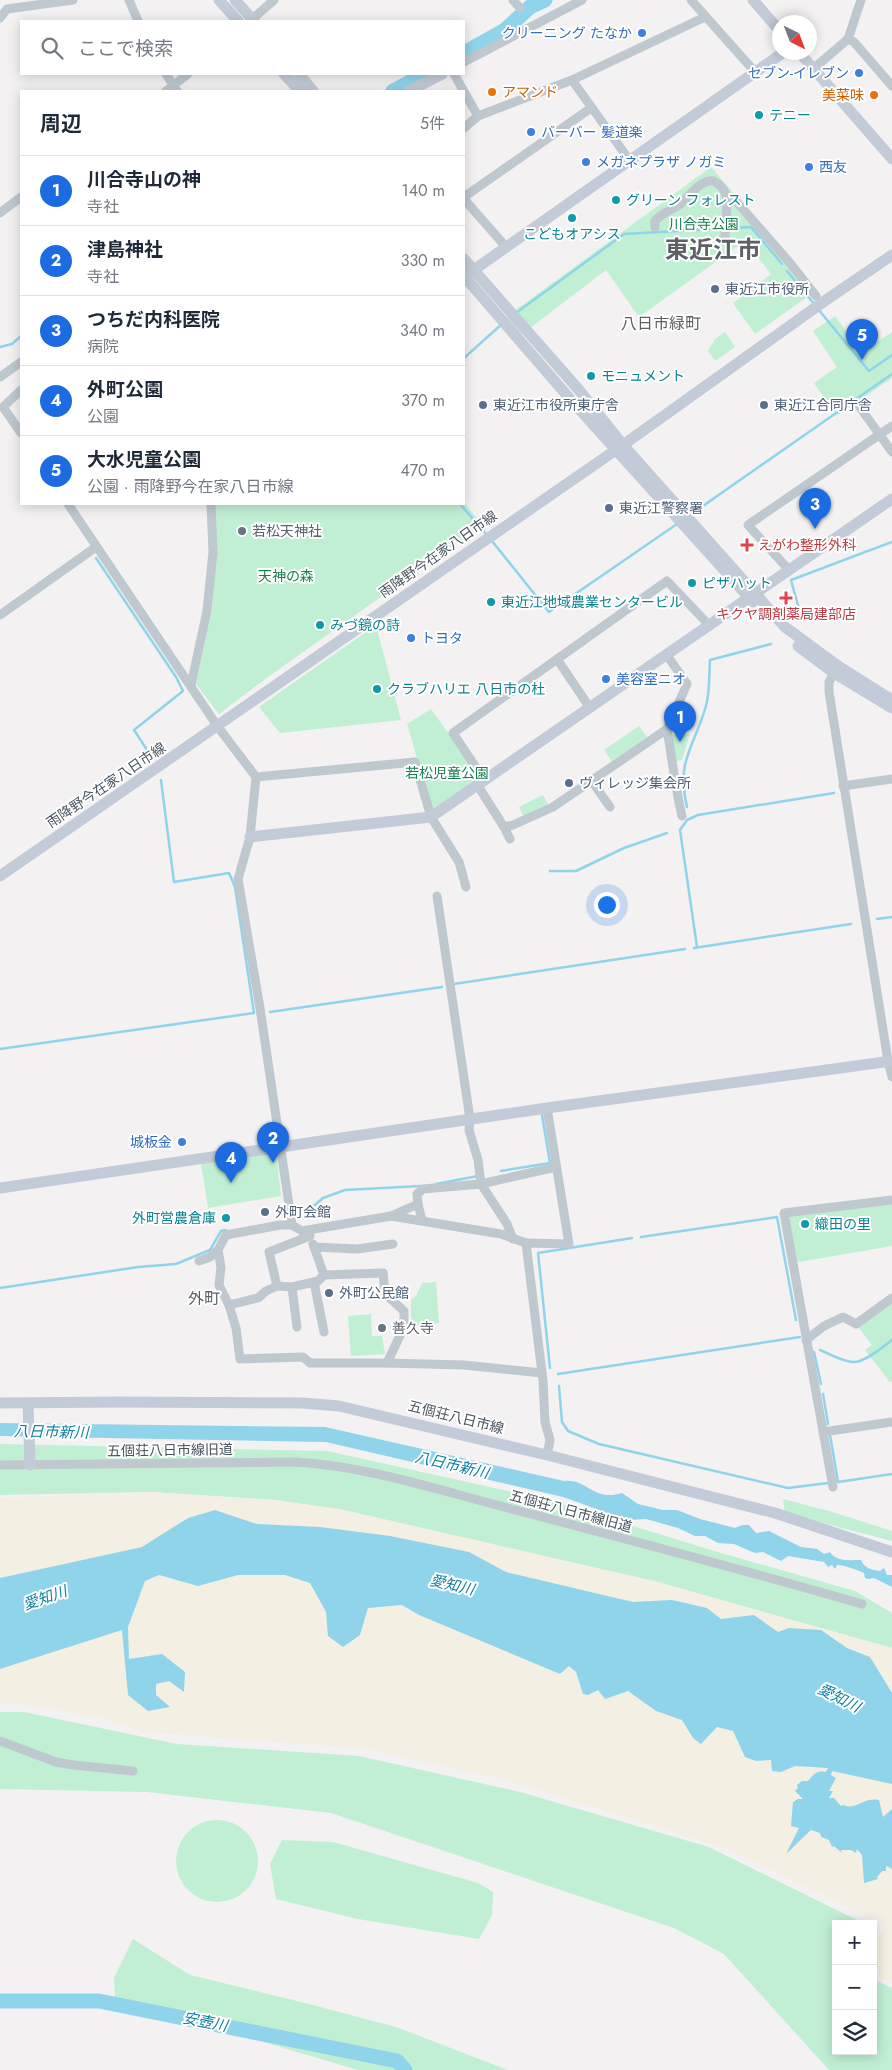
<!DOCTYPE html>
<html lang="ja">
<head>
<meta charset="utf-8">
<style>
	body { margin:0; font-family:Jost,"Noto Sans JP",sans-serif; background:#f2f2f3; color:#1f2937 }
	.controls { position:absolute; right:15px; bottom:15px; display:grid; overflow:hidden; border-radius:0px; box-shadow:0 2px 12px #0003 }
	.controls button { width:45px; height:45px; display:grid; place-items:center; padding:0; border:0; border-bottom:1px solid #e0e1e3; background:#fff; color:#1f2937; font:25px sans-serif }
	.compass { position:absolute; left:772px; top:15px; width:45px; height:45px; border-radius:50%; background:#fff; box-shadow:0 2px 12px #0003; rotate:138deg }
	.you { position:absolute; left:606px; top:904px; width:18px; height:18px; margin:-12px; border:4px solid #fff; border-radius:50%; background:#1a73e8; box-shadow:0 0 0 8px #1a73e833 }
	.badge { display:grid; place-items:center; width:32px; height:32px; border-radius:50%; background:#1d6be1; color:#fff; font-size:16px; font-weight:700 }
	.pin { position:absolute; translate:-50% -41px; filter:drop-shadow(0 1px 2px #0008) }
	.pin::after { content:''; position:absolute; top:26px; width:18px; height:15px; background:inherit; clip-path:polygon(0 0,100% 0,50% 100%) }
	.list { margin:0; padding:0; list-style:none }
	h2 { display:flex; justify-content:space-between; align-items:center; height:65px; margin:0; padding:0 20px; font-size:21px }
	h2 small { font-size:16px; font-weight:400; color:#747a83 }
	.list li { display:grid; grid-template-columns:32px 1fr auto; gap:15px; align-items:center; box-sizing:border-box; height:70px; padding:0 20px; border-top:1px solid #e0e1e3 }
	.list b { display:block; font-size:19px; white-space:nowrap }
	.list p { margin:0; font-size:16px; white-space:nowrap; color:#747a83 }
	.list em { font-size:16px; font-style:normal; color:#747a83 }
	.icon { flex:none; width:28px; height:28px; fill:none; stroke:currentColor; stroke-width:2; stroke-linecap:round; stroke-linejoin:round }
	.map { position:relative; flex:none; width:892px; height:2070px; overflow:hidden }
	.search { position:absolute; background:#fff; box-shadow:0 2px 12px #0003; left:20px; top:20px; width:445px; height:55px; display:flex; align-items:center; gap:12px; box-sizing:border-box; padding:0 18px; border-radius:0px; color:#747a83; font-size:19px }
	.panel { position:absolute; background:#fff; box-shadow:0 2px 12px #0003; left:20px; top:90px; width:445px; height:415px; border-radius:0px }
	.map>svg:first-child { display:block }
</style>
</head>
<body>
<div class="map">
<svg width="892" height="2070" viewBox="0 0 892 2070">
	<rect width="100%" height="100%" fill="#f3f1f1"/>
	<g fill="#c1efd4">
		<polygon points="711,167 817,290 755,334 733,303 771,274 745,241 639,317 606,270 521,335 506,317"/>
		<polygon points="835,316 861,353 892,332 892,378 837,416 814,383 837,367 813,331"/>
		<polygon points="725,332 735,347 715,361 708,351 715,339"/>
		<polygon points="464,502 482,525 268,677 219,714 196,684 212,610 216,553 214,504 464,504"/>
		<polygon points="376,625 401,720 280,733 259,707"/>
		<polygon points="431,709 481,780 433,813 407,724"/>
		<polygon points="639,726 647,737 612,761 604,750"/>
		<polygon points="690,734 682,760 676,761 671,735"/>
		<polygon points="543,795 548,804 524,817 519,807"/>
		<polygon points="276,1152 281,1196 208,1208 201,1163"/>
		<polygon points="892,1200 892,1246 793,1263 784,1214"/>
		<polygon points="436,1282 439,1323 411,1327 411,1300 416,1296 422,1283"/>
		<polygon points="892,1294 892,1382 890,1382 865,1350 872,1345 856,1324"/>
		<polygon points="371,1314 372,1336 382,1336 385,1354 351,1356 348,1316"/>
		<polygon points="0,1444 327,1451 549,1500 714,1551 855,1591 892,1613 892,1648 654,1581 276,1500 151,1492 0,1495"/>
		<polygon points="783,1499 829,1511 892,1531 892,1541 785,1513"/>
		<polygon points="0,1712 24,1712 177,1744 359,1756 520,1792 709,1847 865,1924 836,1924 836,2051 873,2051 873,1979 892,1988 892,2070 829,2070 724,1954 674,1928 331,1813 147,1792 0,1789"/>
		<circle cx="217" cy="1861" r="41"/>
		<polygon points="282,1840 333,1842 478,1883 493,1892 492,1915 479,1939 358,1919 276,1899 270,1864"/>
		<polygon points="133,1939 190,1975 305,2003 396,2027 508,2070 358,2070 115,1998 114,1978"/>
	</g>
	<polygon fill="#f3efe2" points="151,1492 276,1500 340,1509 654,1581 892,1648 892,1982 873,1974 873,1946 885,1925 730,1850 503,1779 360,1748 142,1732 104,1718 14,1703 0,1704 0,1498"/>
	<g fill="#8fd4eb">
		<path d="M0 1423 325 1427 564 1481C587 1478 593 1502 622 1493L638 1504 663 1510H677L700 1519 735 1528 742 1525H749L756 1533 769 1531 801 1547 817 1549 824 1554 830 1552C836 1562 850 1560 861 1560 864 1568 872 1570 880 1571L884 1568 887 1575H892V1587L874 1578 868 1579 865 1578 864 1573C857 1570 845 1565 837 1565L835 1569 832 1565 828 1567 824 1562 788 1556 781 1561 763 1552 755 1553 734 1544 718 1543 705 1536H695L678 1528 646 1519 627 1520 563 1497 326 1442 0 1436Z"/>
		<path d="M215 1510 257 1524 320 1527 390 1536 469 1552 506 1572 633 1602 672 1600 707 1608 721 1619 754 1615 778 1632 789 1628 821 1630 847 1648 870 1657 892 1693V1784L832 1771 831 1775 836 1778 829 1791H833L829 1798H834L841 1806 846 1804 844 1806C858 1809 864 1797 879 1800L883 1817 892 1809V1869L887 1866 886 1867V1871H882L877 1877 878 1879 864 1883 862 1855 857 1849 856 1853 851 1850H841L842 1853 834 1846 832 1847 829 1840 822 1837V1839L820 1833 811 1830 786 1854 799 1828 791 1826 793 1802 798 1799H803L795 1791 798 1788 797 1785 802 1781H808C813 1775 818 1769 826 1772L828 1768 795 1766 781 1772 772 1771 771 1760 756 1761 745 1757 733 1731 717 1727 701 1744 693 1738 682 1720 656 1711 628 1691 605 1699 598 1690 588 1695 583 1694 576 1672 569 1666 560 1674 419 1615 402 1605 368 1608 360 1635 343 1647 328 1636 326 1612 310 1583 285 1575H238L198 1586 159 1575 145 1581 128 1627 129 1659 162 1654 185 1672 184 1692 169 1681 156 1684V1695L170 1707 148 1711 128 1695 122 1630 0 1669V1578L142 1547 188 1518Z"/>
	</g>
	<g fill="none" stroke-linecap="round" stroke-linejoin="round">
		<g stroke="#8fd4eb" stroke-width="2.5">
			<polyline points="787,271 815,305"/>
			<polyline points="818,309 869,371 892,355"/>
			<polyline points="516,313 624,234 751,227 782,264"/>
			<polyline points="0,347 12,344 21,336"/>
			<polyline points="464,358 502,324"/>
			<polyline points="460,504 487,535"/>
			<polyline points="690,515 892,374"/>
			<polyline points="492,541 549,612 677,524"/>
			<polyline points="96,558 176,677 183,691 134,730 151,756"/>
			<polyline points="802,620 791,580 892,542"/>
			<path d="M687 807C676 759 694 748 706 706 710 691 709 675 710 660L771 644"/>
			<polyline points="550,871 576,871 624,848 667,833"/>
			<polyline points="877,919 892,917"/>
			<polyline points="697,947 680,830 687,820 698,815 834,793"/>
			<polyline points="694,948 851,924"/>
			<polyline points="454,984 685,949"/>
			<polyline points="270,1012 442,987"/>
			<polyline points="0,1049 254,1013 235,887 229,873 174,882 161,780"/>
			<polyline points="501,1171 550,1163 542,1115"/>
			<polyline points="436,1184 478,1176"/>
			<polyline points="303,1215 323,1198 345,1190 421,1186"/>
			<polyline points="641,1237 777,1217 796,1320"/>
			<polyline points="0,1288 138,1267 176,1264 210,1250 221,1231 226,1230"/>
			<path d="M820 1350C830 1354 843 1362 854 1362 865 1362 883 1347 892 1340"/>
			<polyline points="814,1352 821,1384"/>
			<polyline points="550,1368 538,1253 632,1238"/>
			<polyline points="558,1374 800,1337"/>
			<polyline points="559,1386 562,1422 568,1431 599,1444 788,1488 828,1483"/>
			<polyline points="823,1394 828,1424"/>
			<polyline points="830,1435 838,1482 892,1474"/>
		</g>
		<g stroke="#8fd4eb" stroke-width="15">
			<polyline points="464,53 505,30 530,7 545,0"/>
			<polyline points="393,91 425,74"/>
			<polyline points="0,2001 99,2001 397,2061 405,2070"/>
		</g>
		<g stroke="#bfc7cf" stroke-width="9">
			<polyline points="129,0 138,21"/>
			<polyline points="513,0 520,8"/>
			<polyline points="691,0 756,73"/>
			<polyline points="0,18 7,9 73,0"/>
			<polyline points="250,21 274,0"/>
			<polyline points="848,39 854,42 892,86"/>
			<polyline points="464,62 582,0"/>
			<polyline points="813,69 848,39 861,0"/>
			<polyline points="166,74 177,91"/>
			<polyline points="454,74 478,116"/>
			<polyline points="572,80 630,161"/>
			<polyline points="166,91 188,74"/>
			<polyline points="464,128 478,116 572,80 705,17"/>
			<polyline points="464,197 591,108"/>
			<polyline points="464,199 506,247"/>
			<polyline points="0,213 21,197"/>
			<path d="M655 227V221C661 213 671 210 679 205 689 197 700 179 714 181 723 187 727 192 727 204L735 200 790 263 816 296"/>
			<polyline points="725,236 727,204"/>
			<polyline points="0,377 21,362"/>
			<polyline points="21,390 3,407 21,433"/>
			<polyline points="859,406 892,452"/>
			<polyline points="68,504 218,727 256,777 250,837 238,879 260,1008 292,1225"/>
			<polyline points="789,570 748,525 892,426"/>
			<polyline points="0,615 96,547"/>
			<polyline points="557,659 590,708"/>
			<polyline points="834,673 829,682 829,692 888,1061 892,1077"/>
			<polyline points="191,685 207,611 213,552 211,504"/>
			<path d="M667 729C672 758 675 787 682 816"/>
			<polyline points="256,777 415,762 431,817 459,862 466,887"/>
			<polyline points="591,780 610,807"/>
			<polyline points="485,781 453,733 667,581 710,626"/>
			<polyline points="478,786 504,827 513,825 553,807 667,729 687,684 666,654"/>
			<polyline points="843,786 892,779"/>
			<polyline points="504,827 510,839"/>
			<polyline points="437,896 470,1119 469,1130 478,1160 481,1184 507,1224 513,1239"/>
			<polyline points="391,1216 501,1234 526,1243 543,1381 545,1422 550,1440 547,1455"/>
			<polyline points="422,1220 418,1204 417,1194 423,1189 481,1184 556,1167"/>
			<polyline points="310,1236 269,1252 277,1286 292,1287 314,1282 324,1332"/>
			<polyline points="526,1243 569,1244 547,1108"/>
			<polyline points="313,1244 324,1275"/>
			<polyline points="314,1247 357,1249 393,1244"/>
			<polyline points="199,1261 210,1257 218,1250"/>
			<polyline points="314,1282 318,1281 324,1275 383,1273 385,1294 404,1311 404,1327 387,1363 464,1365 542,1373"/>
			<polyline points="292,1287 297,1327"/>
			<polyline points="229,1305 258,1298 266,1291 277,1286"/>
			<polyline points="806,1340 824,1326 843,1317 856,1324 892,1298"/>
			<polyline points="387,1363 310,1363 303,1357 240,1359 236,1328 229,1305 219,1285 221,1267 218,1250 226,1235 280,1225 292,1225 302,1231 391,1216 418,1204"/>
			<polyline points="823,1432 892,1422"/>
			<path d="M0 1465 295 1462C367 1466 438 1490 508 1508 626 1539 745 1570 862 1604"/>
			<polyline points="833,1487 784,1213 892,1200"/>
			<polyline points="0,1741 56,1762 73,1765 133,1771"/>
		</g>
		<g stroke="#c2cbd7" stroke-width="11">
			<polyline points="219,0 238,21"/>
			<polyline points="235,0 254,21"/>
			<polyline points="753,0 780,31"/>
			<polyline points="799,52 892,159"/>
			<polyline points="284,74 300,91"/>
			<polyline points="299,74 313,91"/>
			<polyline points="409,91 442,74"/>
			<polyline points="464,259 579,390 623,445 785,627 838,666 892,700"/>
			<polyline points="468,274 784,52"/>
			<polyline points="464,276 571,400 753,602"/>
			<polyline points="798,646 834,673 892,708"/>
			<polyline points="250,837 431,817 892,499"/>
			<polyline points="0,876 623,445 826,300 892,255"/>
			<polyline points="0,1188 547,1108 892,1061"/>
			<polyline points="0,1403 118,1402 302,1403 339,1406 547,1455 775,1513 892,1552"/>
			<polyline points="28,1404 30,1465"/>
		</g>
	</g>
	<g fill="#3f7fe0" stroke="#fff" stroke-width="2">
		<circle cx="642" cy="33" r="5"/>
		<circle cx="859" cy="73" r="5"/>
		<circle cx="531" cy="132" r="5"/>
		<circle cx="586" cy="162" r="5"/>
		<circle cx="809" cy="167" r="5"/>
		<circle cx="411" cy="638" r="5"/>
		<circle cx="606" cy="679" r="5"/>
		<circle cx="182" cy="1142" r="5"/>
	</g>
	<g fill="#e8710a" stroke="#fff" stroke-width="2">
		<circle cx="492" cy="92" r="5"/>
		<circle cx="874" cy="95" r="5"/>
	</g>
	<g fill="#0f9aa8" stroke="#fff" stroke-width="2">
		<circle cx="759" cy="115" r="5"/>
		<circle cx="616" cy="200" r="5"/>
		<circle cx="572" cy="218" r="5"/>
		<circle cx="591" cy="376" r="5"/>
		<circle cx="692" cy="583" r="5"/>
		<circle cx="491" cy="602" r="5"/>
		<circle cx="320" cy="625" r="5"/>
		<circle cx="377" cy="689" r="5"/>
		<circle cx="226" cy="1218" r="5"/>
		<circle cx="805" cy="1224" r="5"/>
	</g>
	<g fill="#5c6f8a" stroke="#fff" stroke-width="2">
		<circle cx="715" cy="289" r="5"/>
		<circle cx="483" cy="405" r="5"/>
		<circle cx="764" cy="405" r="5"/>
		<circle cx="609" cy="508" r="5"/>
		<circle cx="569" cy="783" r="5"/>
		<circle cx="265" cy="1212" r="5"/>
		<circle cx="329" cy="1293" r="5"/>
	</g>
	<g fill="#6b7280" stroke="#fff" stroke-width="2">
		<circle cx="242" cy="531" r="5"/>
		<circle cx="382" cy="1328" r="5"/>
	</g>
	<g fill="#e0444e" stroke="#fff" stroke-width="2">
		<path d="M744.5 537.5h5v5h5v5h-5v5h-5v-5h-5v-5h5z"/>
		<path d="M783.5 590.5h5v5h5v5h-5v5h-5v-5h-5v-5h5z"/>
	</g>
	<g text-anchor="middle" dominant-baseline="central" stroke-width="4" stroke-linejoin="round" paint-order="stroke">
		<g font-size="14" fill="#366cbe" stroke="#fff" text-anchor="start">
			<text x="632" y="33" text-anchor="end">クリーニング たなか</text>
			<text x="849" y="73" text-anchor="end">セブン-イレブン</text>
			<text x="541" y="132">バーバー 髪道楽</text>
			<text x="596" y="162">メガネプラザ ノガミ</text>
			<text x="819" y="167">西友</text>
			<text x="421" y="638">トヨタ</text>
			<text x="616" y="679">美容室ニオ</text>
			<text x="172" y="1142" text-anchor="end">城板金</text>
		</g>
		<g font-size="14" fill="#c56008" stroke="#fff" text-anchor="start">
			<text x="502" y="92">アマンド</text>
			<text x="864" y="95" text-anchor="end">美菜味</text>
		</g>
		<g font-size="14" fill="#0d838f" stroke="#fff" text-anchor="start">
			<text x="769" y="115">テニー</text>
			<text x="626" y="200">グリーン フォレスト</text>
			<text x="572" y="234" text-anchor="middle">こどもオアシス</text>
			<text x="601" y="376">モニュメント</text>
			<text x="702" y="583">ピザハット</text>
			<text x="501" y="602">東近江地域農業センタービル</text>
			<text x="330" y="625">みづ鏡の詩</text>
			<text x="387" y="689">クラブハリエ 八日市の杜</text>
			<text x="216" y="1218" text-anchor="end">外町営農倉庫</text>
			<text x="815" y="1224">織田の里</text>
		</g>
		<g font-size="14" fill="#197f50" stroke="#fff">
			<text x="704" y="224">川合寺公園</text>
			<text x="286" y="576">天神の森</text>
			<text x="447" y="773">若松児童公園</text>
		</g>
		<g font-size="14" fill="#4e5e75" stroke="#fff" text-anchor="start">
			<text x="725" y="289">東近江市役所</text>
			<text x="493" y="405">東近江市役所東庁舎</text>
			<text x="774" y="405">東近江合同庁舎</text>
			<text x="619" y="508">東近江警察署</text>
			<text x="579" y="783">ヴィレッジ集会所</text>
			<text x="275" y="1212">外町会館</text>
			<text x="339" y="1293">外町公民館</text>
		</g>
		<g font-size="14" fill="#5b616d" stroke="#fff" text-anchor="start">
			<text x="252" y="531">若松天神社</text>
			<text x="392" y="1328">善久寺</text>
		</g>
		<g font-size="14" fill="#be3a42" stroke="#fff" text-anchor="start">
			<text x="758" y="545">えがわ整形外科</text>
			<text x="786" y="614" text-anchor="middle">キクヤ調剤薬局建部店</text>
		</g>
		<g font-size="14" fill="#49535e" stroke="#fff">
			<text transform="translate(438 554) rotate(-35)">雨降野今在家八日市線</text>
			<text transform="translate(106 785) rotate(-34)">雨降野今在家八日市線</text>
			<text transform="translate(456 1417) rotate(14)">五個荘八日市線</text>
			<text transform="translate(170 1450) rotate(-1)">五個荘八日市線旧道</text>
			<text transform="translate(571 1511) rotate(15)">五個荘八日市線旧道</text>
		</g>
		<g font-size="15" font-style="italic" fill="#0f7ea2" stroke="#fff">
			<text transform="translate(51 1432) rotate(1)">八日市新川</text>
			<text transform="translate(452 1465) rotate(13)">八日市新川</text>
			<text transform="translate(452 1585) rotate(13)">愛知川</text>
			<text transform="translate(45 1598) rotate(-19)">愛知川</text>
			<text transform="translate(839 1698) rotate(27)">愛知川</text>
			<text transform="translate(205 2022) rotate(11)">安壺川</text>
		</g>
		<g font-size="16" fill="#5d6166" stroke="#fff">
			<text x="661" y="323">八日市緑町</text>
			<text x="204" y="1298">外町</text>
		</g>
		<g font-size="24" font-weight="bold" fill="#5d6166" stroke="#fff">
			<text x="713" y="249">東近江市</text>
		</g>
	</g>
</svg>
<div class="controls">
<button>+</button>
<button>−</button>
<button><svg class="icon" aria-label="layers" viewBox="0 0 24 24"><path d="M12 4l9 5-9 5-9-5zM3 14l9 5 9-5"/></svg></button>
</div>
<svg class="compass" viewBox="-18 -18 36 36"><path d="M0-13l5 13h-10z" fill="#e53935"/><path d="M0 13l5-13h-10z" fill="#747a83"/></svg>
<div class="you"></div>
<div class="pin badge" style="left:680px;top:742px">1</div>
<div class="pin badge" style="left:273px;top:1163px">2</div>
<div class="pin badge" style="left:815px;top:529px">3</div>
<div class="pin badge" style="left:231px;top:1183px">4</div>
<div class="pin badge" style="left:862px;top:360px">5</div>
<div class="search"><svg class="icon" aria-label="search" viewBox="0 0 24 24"><circle cx="10" cy="10" r="6"/><path d="M15 15l6 6"/></svg>ここで検索</div>
<section class="panel">
<h2>周辺<small>5件</small></h2>
<ul class="list">
<li><span class="badge">1</span><div><b>川合寺山の神</b><p>寺社</p></div><em>140 m</em></li>
<li><span class="badge">2</span><div><b>津島神社</b><p>寺社</p></div><em>330 m</em></li>
<li><span class="badge">3</span><div><b>つちだ内科医院</b><p>病院</p></div><em>340 m</em></li>
<li><span class="badge">4</span><div><b>外町公園</b><p>公園</p></div><em>370 m</em></li>
<li><span class="badge">5</span><div><b>大水児童公園</b><p>公園 · 雨降野今在家八日市線</p></div><em>470 m</em></li>
</ul>
</section>
</div>
</body>
</html>
